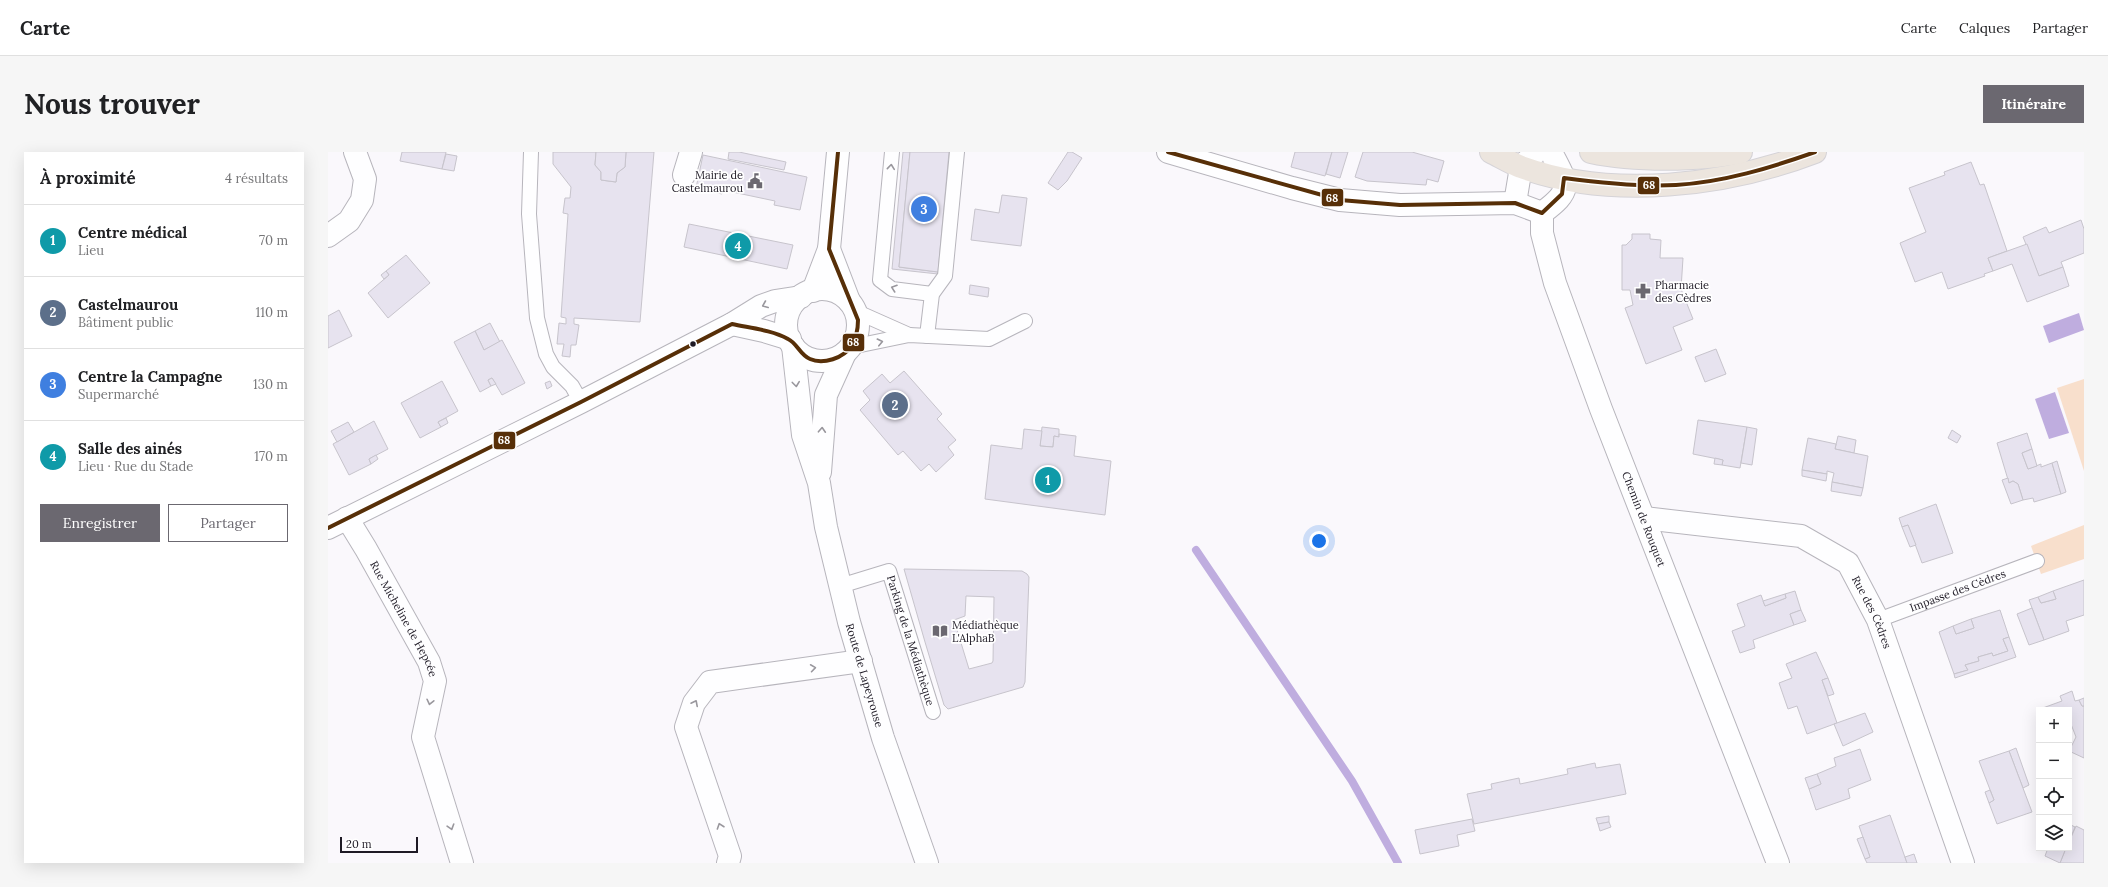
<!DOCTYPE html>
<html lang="fr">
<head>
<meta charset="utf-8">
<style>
	body { margin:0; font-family:Lora,serif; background:#f6f6f6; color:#202124 }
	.controls { position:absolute; right:12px; bottom:12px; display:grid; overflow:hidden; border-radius:0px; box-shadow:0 4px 16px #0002 }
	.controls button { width:36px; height:36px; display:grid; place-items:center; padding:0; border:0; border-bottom:1px solid #e0e0e0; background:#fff; color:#202124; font:20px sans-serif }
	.scale { position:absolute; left:12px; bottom:10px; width:78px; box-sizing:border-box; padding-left:4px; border:2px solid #1e1a25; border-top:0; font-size:11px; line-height:14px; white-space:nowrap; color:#1e1a25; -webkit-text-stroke:3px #fff; paint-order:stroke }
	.you { position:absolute; left:991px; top:389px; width:14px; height:14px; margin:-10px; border:3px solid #fff; border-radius:50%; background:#1a73e8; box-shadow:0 0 0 6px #1a73e833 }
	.badge { display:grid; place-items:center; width:26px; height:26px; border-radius:50%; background:#6b6870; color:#fff; font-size:13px; font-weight:700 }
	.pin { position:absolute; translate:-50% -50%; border:2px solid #fff; box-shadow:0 1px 4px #0006 }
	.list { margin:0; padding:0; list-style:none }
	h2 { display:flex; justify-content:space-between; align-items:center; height:52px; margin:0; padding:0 16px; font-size:17px }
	h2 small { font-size:13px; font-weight:400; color:#757577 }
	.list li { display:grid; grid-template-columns:26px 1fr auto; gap:12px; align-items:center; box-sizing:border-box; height:72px; padding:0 16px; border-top:1px solid #e0e0e0 }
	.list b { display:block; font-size:15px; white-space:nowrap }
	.list p { margin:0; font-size:13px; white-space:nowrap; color:#757577 }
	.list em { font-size:13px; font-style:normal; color:#757577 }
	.actions { display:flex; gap:8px; padding:12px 16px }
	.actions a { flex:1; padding:9px 0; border:1px solid #6b6870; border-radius:0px; text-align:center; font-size:14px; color:#6b6870 }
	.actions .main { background:#6b6870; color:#fff }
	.icon { flex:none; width:22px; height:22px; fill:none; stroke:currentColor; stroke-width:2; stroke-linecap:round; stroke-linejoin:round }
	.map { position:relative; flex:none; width:1756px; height:711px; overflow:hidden; border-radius:0px }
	header { display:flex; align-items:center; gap:24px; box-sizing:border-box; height:56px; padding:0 20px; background:#fff; border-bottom:1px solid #e0e0e0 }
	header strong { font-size:19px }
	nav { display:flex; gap:22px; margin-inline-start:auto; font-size:14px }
	.intro { display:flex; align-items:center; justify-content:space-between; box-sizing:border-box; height:96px; padding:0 24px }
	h1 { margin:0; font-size:28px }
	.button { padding:10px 18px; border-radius:0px; background:#6b6870; color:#fff; font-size:14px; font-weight:700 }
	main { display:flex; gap:24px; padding:0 24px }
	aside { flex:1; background:#fff; border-radius:0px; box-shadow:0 4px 16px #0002 }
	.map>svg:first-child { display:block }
</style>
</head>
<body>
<header>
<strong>Carte</strong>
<nav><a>Carte</a><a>Calques</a><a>Partager</a></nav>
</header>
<div class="intro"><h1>Nous trouver</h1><a class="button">Itinéraire</a></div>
<main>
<aside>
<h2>À proximité<small>4 résultats</small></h2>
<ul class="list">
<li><span class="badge" style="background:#0f9aa8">1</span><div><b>Centre médical</b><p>Lieu</p></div><em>70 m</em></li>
<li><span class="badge" style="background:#5c6f8a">2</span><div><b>Castelmaurou</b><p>Bâtiment public</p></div><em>110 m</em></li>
<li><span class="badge" style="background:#3f7fe0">3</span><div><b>Centre la Campagne</b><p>Supermarché</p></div><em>130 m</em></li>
<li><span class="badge" style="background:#0f9aa8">4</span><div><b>Salle des ainés</b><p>Lieu · Rue du Stade</p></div><em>170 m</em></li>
</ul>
<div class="actions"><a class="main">Enregistrer</a><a>Partager</a></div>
</aside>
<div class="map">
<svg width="1756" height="711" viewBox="0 0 1756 711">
	<rect width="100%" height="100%" fill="#faf8fc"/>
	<g fill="#f8dfcc">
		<polygon points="1756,227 1756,319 1729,236"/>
		<polygon points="1756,373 1756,407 1713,422 1703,394"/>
	</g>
	<g fill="#bfaddf">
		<polygon points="1751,161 1756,178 1721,191 1715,174"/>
		<polygon points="1727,240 1741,281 1721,287 1707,247"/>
	</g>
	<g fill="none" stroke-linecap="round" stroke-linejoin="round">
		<polyline stroke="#bfaddf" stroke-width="8" points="868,398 1024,629 1070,711"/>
	</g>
	<g fill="#e7e3ef" stroke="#c7c4cc" fill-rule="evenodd">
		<polygon points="74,0 118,0 114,17 72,9"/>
		<polygon points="225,0 268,0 267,13 273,20 273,28 288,30 289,21 297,15 298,0 326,0 312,170 246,166 246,172 251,173 248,193 243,193 242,205 234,204 236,192 229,192 231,171 238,172 238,166 233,165 240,62 235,61 237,46 242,46 243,35 225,12"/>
		<polygon points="268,0 298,0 297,15 289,21 288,30 273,28 273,20 267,13"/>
		<polygon points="401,0 411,0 458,10 456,18 400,7"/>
		<polygon points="575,0 582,0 571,115 610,120 610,122 564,117"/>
		<polygon points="582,0 621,0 610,120 571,115"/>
		<polygon points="740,0 744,0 754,6 739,29 730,38 720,31"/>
		<polygon points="967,0 1004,0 997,24 963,15"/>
		<polygon points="1004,0 1020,0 1012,26 998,22"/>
		<polygon points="1035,0 1084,0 1116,9 1110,30 1099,27 1098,33 1039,29 1027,25"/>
		<polygon points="118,2 129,4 126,19 114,17"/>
		<polygon points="375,3 479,25 472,58 446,53 447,49 395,38 394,42 368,36"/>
		<polygon points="1643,10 1652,33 1656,32 1679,99 1660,106 1665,119 1656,122 1657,124 1620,137 1614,120 1587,130 1572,91 1598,80 1581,36 1617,23 1616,20"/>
		<polygon points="674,43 699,46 693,94 643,88 647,57 671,61"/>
		<polygon points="1753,68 1756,77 1756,101 1733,110 1735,115 1711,124 1695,85 1718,75 1721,81"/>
		<polygon points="361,72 465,93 459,117 356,95"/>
		<polygon points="1304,82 1322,82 1322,87 1333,88 1332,106 1355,106 1353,137 1365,167 1345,175 1354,198 1318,212 1297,156 1305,153 1302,138 1294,138 1294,93 1298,93 1304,87"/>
		<polygon points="1699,92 1711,124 1735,115 1741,134 1699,150 1684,112 1665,119 1660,106"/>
		<polygon points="78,103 102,131 60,166 40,141 61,123 58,119"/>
		<polygon points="58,119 61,123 56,127 53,123"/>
		<polygon points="642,133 661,136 660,145 641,142"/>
		<polygon points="11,158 24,184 0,196 0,164"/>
		<polygon points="162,171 172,190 156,198 147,179"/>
		<polygon points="147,179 156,198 174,188 197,231 174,243 164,226 160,228 163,234 152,240 126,190"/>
		<polygon points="1388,197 1398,222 1377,230 1367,205"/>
		<polygon points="576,219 614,262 609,267 628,288 620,295 626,303 608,320 601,312 593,319 575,299 570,303 532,258 542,248 535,239 554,222 562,231"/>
		<polygon points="164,226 168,232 163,234 160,228"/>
		<polygon points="114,229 130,259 110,270 113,275 92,286 73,251"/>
		<polygon points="222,229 224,234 219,237 217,231"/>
		<polygon points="118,266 120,271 113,275 110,270"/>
		<polygon points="1370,268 1419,275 1412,316 1394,313 1395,308 1365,302"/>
		<polygon points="46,269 60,297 41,307 43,312 21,323 5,292"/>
		<polygon points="20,270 26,280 9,290 3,279"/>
		<polygon points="714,275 731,277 731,285 726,284 725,295 712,294"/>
		<polygon points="1419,275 1429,277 1424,313 1413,311"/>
		<polygon points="696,277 714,279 712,294 725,295 726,284 731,285 731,282 748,284 746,304 783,309 777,363 657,347 663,293 694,297"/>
		<polygon points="1624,278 1633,284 1629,291 1620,286"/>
		<polygon points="1699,281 1704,297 1694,301 1700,317 1713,312 1713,315 1724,311 1733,342 1706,350 1705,346 1695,348 1690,332 1685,329 1681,331 1669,291"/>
		<polygon points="1510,284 1528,288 1526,301 1507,297"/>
		<polygon points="1480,286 1508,292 1507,297 1540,304 1535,336 1504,330 1506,321 1499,319 1499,322 1474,318"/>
		<polygon points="1704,297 1709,314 1700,317 1694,301"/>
		<polygon points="48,303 50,307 43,312 41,307"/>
		<polygon points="1387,306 1395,308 1394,313 1386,312"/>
		<polygon points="1729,309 1738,340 1733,342 1724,311"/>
		<polygon points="1474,318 1499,322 1498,329 1474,324"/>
		<polygon points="1680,326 1681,331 1685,329 1690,332 1695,348 1683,352 1674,328"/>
		<polygon points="1504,330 1535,336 1533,344 1503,339"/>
		<polygon points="1608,352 1625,401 1594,411 1580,373 1574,375 1571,366"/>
		<polygon points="1580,373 1588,393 1582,395 1574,375"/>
		<path d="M576 417 694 419 699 422 701 425 697 530 695 535 620 557 616 553 597 490ZM638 444 666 445 665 509 664 511 641 517 626 468 637 464Z"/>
		<polygon points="1756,428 1756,463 1738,469 1741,479 1716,488 1701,448 1710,445 1713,451 1728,447 1725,439"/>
		<polygon points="1467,439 1473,458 1462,462 1466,473 1425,488 1427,496 1412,501 1404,479 1417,474 1409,452 1433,443 1437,454 1458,446 1457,442"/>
		<polygon points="1725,439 1728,447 1713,451 1710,445"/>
		<polygon points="1457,442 1458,446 1437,454 1435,449"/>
		<polygon points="1704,456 1716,488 1701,493 1689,462"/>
		<polygon points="1473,458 1478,469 1466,473 1462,462"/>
		<polygon points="1672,458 1681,485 1675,487 1680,499 1665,504 1664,501 1650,505 1651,509 1637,513 1640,518 1626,522 1611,480 1625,474 1628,482 1646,476 1643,467"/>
		<polygon points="1643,467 1646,476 1628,482 1625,474"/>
		<polygon points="1681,485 1688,505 1627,526 1626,522 1640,518 1637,513 1651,509 1650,505 1664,501 1665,504 1680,499 1675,487"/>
		<polygon points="1488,500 1500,526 1494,528 1509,571 1479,582 1469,554 1460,557 1451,531 1464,526 1458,512"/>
		<polygon points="1500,526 1506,542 1500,544 1494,528"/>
		<polygon points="1744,539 1747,549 1751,548 1754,554 1756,554 1756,606 1741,599 1748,585 1741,567 1741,558 1712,557 1734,549 1732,544"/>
		<polygon points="1756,546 1756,554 1754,554 1751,548"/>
		<polygon points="1537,561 1545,580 1515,594 1506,572"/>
		<polygon points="1688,596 1701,633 1695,636 1681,599"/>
		<polygon points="1532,597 1543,628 1520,637 1522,646 1488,658 1481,637 1493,632 1489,622 1508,614 1506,606"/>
		<polygon points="1681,599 1704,660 1669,672 1661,651 1666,648 1651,609"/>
		<polygon points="1267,611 1268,616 1292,612 1298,642 1146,672 1139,642 1164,637 1163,632 1191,626 1192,632 1240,622 1239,617"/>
		<polygon points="1489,622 1493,632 1481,637 1477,626"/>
		<polygon points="1662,638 1666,648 1661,651 1657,640"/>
		<polygon points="1562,663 1579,711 1539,711 1537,707 1542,705 1531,674"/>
		<polygon points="1281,664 1281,670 1270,672 1268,666"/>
		<polygon points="1144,667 1147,679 1129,683 1131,694 1092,702 1087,678"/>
		<polygon points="1281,670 1283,675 1272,679 1270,672"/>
		<polygon points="1741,672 1747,675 1741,690"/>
		<polygon points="1748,674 1756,678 1756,711 1732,711 1738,696 1741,696 1741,690"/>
		<polygon points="1535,685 1542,705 1537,707 1529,687"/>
		<polygon points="1720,696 1738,696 1732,711 1717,704"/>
		<polygon points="1586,702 1589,711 1579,711 1577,705"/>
	</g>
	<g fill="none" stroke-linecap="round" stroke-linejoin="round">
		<g stroke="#b7b5bc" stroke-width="16">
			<g id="lane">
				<polyline points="203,0 201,62 209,166 218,202 225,215 244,234 253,250"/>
				<polyline points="564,0 552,128 564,137 604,142"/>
				<polyline points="527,159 581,183"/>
				<polyline points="599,184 604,142 617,124 629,0"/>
				<polyline points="523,195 581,183 661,187 697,169"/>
				<path id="s1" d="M512 434 561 419 605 560"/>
				<path id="s2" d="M1550 468 1709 409"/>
			</g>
		</g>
		<g stroke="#b7b5bc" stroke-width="24">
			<g id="street">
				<polyline points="840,0 964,36 1012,48 1072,53 1187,51 1214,61"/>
				<polyline points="356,23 363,0"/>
				<polyline points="1187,51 1193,15 1208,0"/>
				<path id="s3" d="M1214 61V81L1227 131 1273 257 1450 711"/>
				<path d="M1214 61C1246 37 1240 33 1223 0"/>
				<polyline points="0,84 21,69 34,48 37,27 27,0"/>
				<polyline points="404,172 436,179 462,187"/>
				<path id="s4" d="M19 366 38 397 101 510 107 529 95 585 134 711"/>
				<path id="s5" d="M1316 366 1473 384 1520 411 1550 468 1635 711"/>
				<polyline points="0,376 253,250 404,172 433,154 447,149 473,145"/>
				<polyline points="400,711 402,704 358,575 366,551 382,530 533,509"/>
			</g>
		</g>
		<g stroke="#b7b5bc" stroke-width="24">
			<g id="secondary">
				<polyline points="501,97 521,149"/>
				<circle cx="494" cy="173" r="36"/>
				<polyline points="485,139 501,97 510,0"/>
				<path id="s6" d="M465 194 475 283 491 331 498 375 521 470 555 586 599 711"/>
				<polyline points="492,320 498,243 517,201"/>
			</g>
		</g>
		<g stroke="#d5d3d7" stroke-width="24">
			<g id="primary">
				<path d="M1163 0C1173 5 1183 11 1193 15 1284 48 1398 34 1487 0"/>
				<path d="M1263 0C1304 9 1372 9 1413 0"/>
			</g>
		</g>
		<use href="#lane" stroke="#fefeff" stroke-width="14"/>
		<use href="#street" stroke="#fefeff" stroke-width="22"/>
		<use href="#secondary" stroke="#fefeff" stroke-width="22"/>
		<use href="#primary" stroke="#ece5de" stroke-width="22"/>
		<g stroke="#fff" stroke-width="7">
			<g id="bus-1">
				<path d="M840 0 1012 48 1072 53 1187 51 1214 61 1234 42 1236 26C1273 31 1311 35 1348 33 1396 30 1442 16 1487 0"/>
				<path d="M0 376 253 250 404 172C422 176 444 178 460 187 469 191 472 203 482 207 495 213 516 206 523 194 528 187 530 177 530 168L501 97 510 0"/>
			</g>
		</g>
		<use href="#bus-1" stroke="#572f08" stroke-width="4"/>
	</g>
	<defs><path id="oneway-chevron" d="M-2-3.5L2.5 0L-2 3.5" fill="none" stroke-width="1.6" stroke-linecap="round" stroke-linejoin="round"/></defs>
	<g stroke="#99979d">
		<use href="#oneway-chevron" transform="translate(563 15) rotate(-84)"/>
		<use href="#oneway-chevron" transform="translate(566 136) rotate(-161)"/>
		<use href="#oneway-chevron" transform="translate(437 153) rotate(157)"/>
		<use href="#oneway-chevron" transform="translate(552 190) rotate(-13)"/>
		<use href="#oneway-chevron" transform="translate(468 232) rotate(83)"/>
		<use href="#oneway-chevron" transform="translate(494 278) rotate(-87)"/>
		<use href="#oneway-chevron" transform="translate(485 516) rotate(-8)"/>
		<use href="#oneway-chevron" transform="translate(102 550) rotate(103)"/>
		<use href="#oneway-chevron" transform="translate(367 551) rotate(-63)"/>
		<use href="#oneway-chevron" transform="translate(392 674) rotate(-109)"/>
		<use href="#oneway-chevron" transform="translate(123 675) rotate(73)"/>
	</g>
	<defs>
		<g id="civic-bare" transform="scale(1.2)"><path d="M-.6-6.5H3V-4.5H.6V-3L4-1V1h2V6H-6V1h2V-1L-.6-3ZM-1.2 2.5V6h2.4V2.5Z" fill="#6b6870" stroke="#fff" stroke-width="2.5" paint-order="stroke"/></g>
		<g id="pharmacy-bare" transform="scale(1.2)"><path d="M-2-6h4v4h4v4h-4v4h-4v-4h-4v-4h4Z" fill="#6b6870" stroke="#fff" stroke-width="2.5" paint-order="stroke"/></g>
		<g id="library-bare" transform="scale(1.2)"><path d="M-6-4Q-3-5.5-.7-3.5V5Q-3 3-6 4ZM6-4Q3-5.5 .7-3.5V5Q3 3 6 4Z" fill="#6b6870" stroke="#fff" stroke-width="2.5" paint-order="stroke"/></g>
	</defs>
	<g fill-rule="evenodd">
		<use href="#civic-bare" x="427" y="29"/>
		<use href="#pharmacy-bare" x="1315" y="139"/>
		<use href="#library-bare" x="612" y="479"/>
	</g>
	<circle fill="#1e1a25" stroke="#fff" stroke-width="1.5" cx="365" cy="192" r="3.5"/>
	<g text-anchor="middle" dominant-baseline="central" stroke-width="3.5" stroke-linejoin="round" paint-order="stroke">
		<g font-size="11" fill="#1e1a25" stroke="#fff" text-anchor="start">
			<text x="415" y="23" text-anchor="end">Mairie de<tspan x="415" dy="13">Castelmaurou</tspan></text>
			<text x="1327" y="133">Pharmacie<tspan x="1327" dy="13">des Cèdres</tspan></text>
			<text x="624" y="473">Médiathèque<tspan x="624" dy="13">L'AlphaB</tspan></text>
		</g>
		<g font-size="11" fill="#1e1a25" stroke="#fff">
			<text stroke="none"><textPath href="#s3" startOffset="324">Chemin de Rouquet</textPath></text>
			<text stroke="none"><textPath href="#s2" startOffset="85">Impasse des Cèdres</textPath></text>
			<text stroke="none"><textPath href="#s5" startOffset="267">Rue des Cèdres</textPath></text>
			<text stroke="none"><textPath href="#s4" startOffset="116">Rue Micheline de Hepcée</textPath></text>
			<text stroke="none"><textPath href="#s1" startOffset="124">Parking de la Médiathèque</textPath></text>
			<text stroke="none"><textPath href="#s6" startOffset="338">Route de Lapeyrouse</textPath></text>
		</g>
	</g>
	<g stroke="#fff" stroke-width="1.5">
		<rect x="1309" y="24" width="23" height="19" rx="4" fill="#572f08"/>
		<rect x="993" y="36" width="23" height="19" rx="4" fill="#572f08"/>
		<rect x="514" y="181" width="23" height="19" rx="4" fill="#572f08"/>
		<rect x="165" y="279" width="23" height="19" rx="4" fill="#572f08"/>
	</g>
	<g font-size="11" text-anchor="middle" font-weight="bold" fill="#fff">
		<text x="1321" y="37">68</text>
		<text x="1004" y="50">68</text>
		<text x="525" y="194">68</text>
		<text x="176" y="292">68</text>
	</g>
</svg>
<div class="controls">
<button>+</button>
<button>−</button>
<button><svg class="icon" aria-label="locate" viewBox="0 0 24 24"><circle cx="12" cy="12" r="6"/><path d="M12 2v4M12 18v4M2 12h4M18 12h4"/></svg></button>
<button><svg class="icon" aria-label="layers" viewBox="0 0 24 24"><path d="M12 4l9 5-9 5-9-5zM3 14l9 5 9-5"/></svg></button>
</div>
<div class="scale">20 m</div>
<div class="you"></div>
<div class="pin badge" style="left:720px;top:328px;background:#0f9aa8">1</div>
<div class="pin badge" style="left:567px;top:253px;background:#5c6f8a">2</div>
<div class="pin badge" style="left:596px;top:57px;background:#3f7fe0">3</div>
<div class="pin badge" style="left:410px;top:94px;background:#0f9aa8">4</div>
</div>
</main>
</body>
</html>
